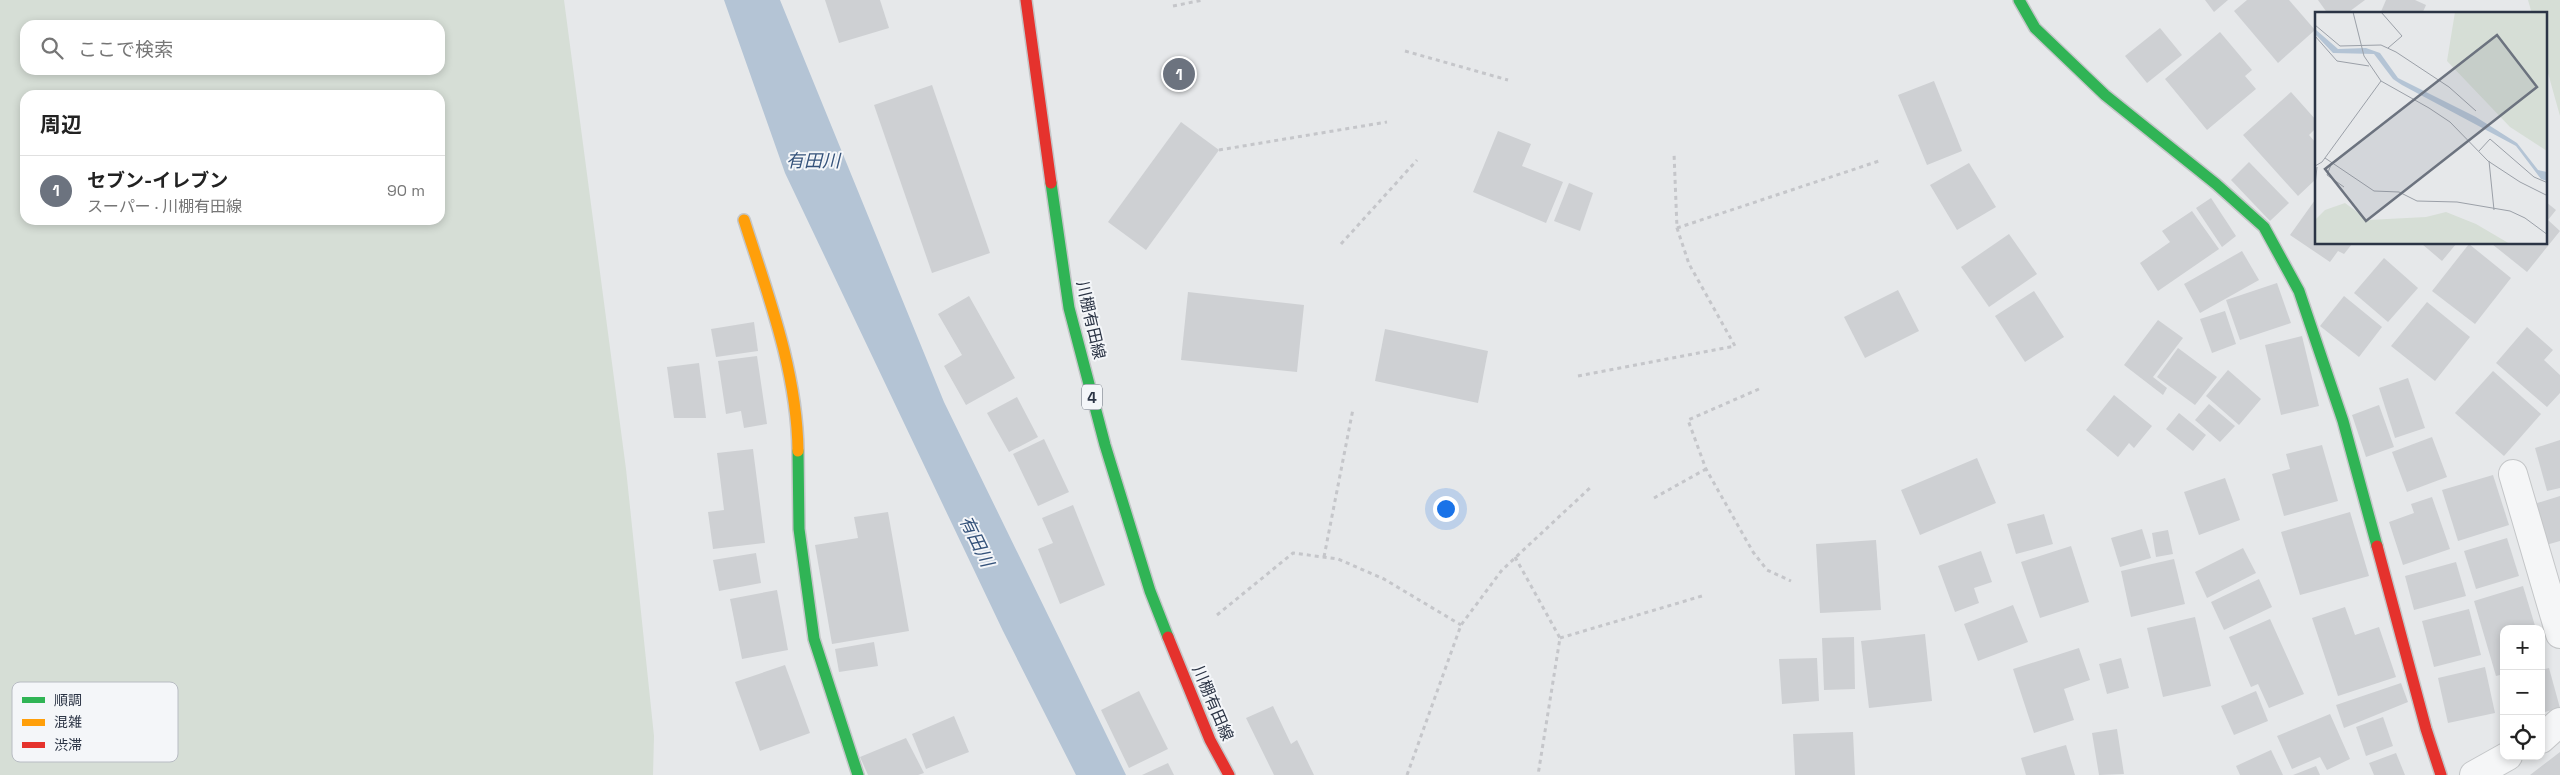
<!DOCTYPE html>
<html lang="ja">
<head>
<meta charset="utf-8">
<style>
	body { margin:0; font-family:"Space Grotesk","Noto Sans JP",sans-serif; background:#f6f6f6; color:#222 }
	.controls { position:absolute; right:15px; bottom:15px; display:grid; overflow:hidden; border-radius:10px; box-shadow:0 2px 8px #0003 }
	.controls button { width:45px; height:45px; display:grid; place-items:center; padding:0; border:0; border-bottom:1px solid #e0e0e0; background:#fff; color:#222; font:25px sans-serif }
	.you { position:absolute; left:1445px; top:508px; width:18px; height:18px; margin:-12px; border:4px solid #fff; border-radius:50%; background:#1a73e8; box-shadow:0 0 0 8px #1a73e833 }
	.badge { display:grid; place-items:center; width:32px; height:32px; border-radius:50%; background:#6c737f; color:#fff; font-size:16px; font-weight:700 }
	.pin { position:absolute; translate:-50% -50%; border:2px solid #fff; box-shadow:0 1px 5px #0006 }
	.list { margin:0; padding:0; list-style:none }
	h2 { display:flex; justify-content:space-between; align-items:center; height:65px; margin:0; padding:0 20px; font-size:21px }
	h2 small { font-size:16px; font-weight:400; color:#767676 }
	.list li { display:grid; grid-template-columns:32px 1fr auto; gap:15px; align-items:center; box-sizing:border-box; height:70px; padding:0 20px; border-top:1px solid #e0e0e0 }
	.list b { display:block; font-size:19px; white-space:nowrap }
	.list p { margin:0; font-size:16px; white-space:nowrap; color:#767676 }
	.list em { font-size:16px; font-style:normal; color:#767676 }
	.icon { flex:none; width:28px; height:28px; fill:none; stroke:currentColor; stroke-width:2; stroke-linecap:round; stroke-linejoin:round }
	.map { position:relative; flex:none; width:2560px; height:775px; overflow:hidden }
	.search { position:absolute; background:#fff; box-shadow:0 2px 8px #0003; left:20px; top:20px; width:425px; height:55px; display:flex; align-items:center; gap:12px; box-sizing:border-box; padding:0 18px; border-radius:15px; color:#767676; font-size:19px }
	.panel { position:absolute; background:#fff; box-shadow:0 2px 8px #0003; left:20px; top:90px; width:425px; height:135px; border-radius:15px }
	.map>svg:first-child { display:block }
</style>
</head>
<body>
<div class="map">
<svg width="2560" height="775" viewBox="0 0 2560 775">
	<rect width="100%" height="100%" fill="#e6e8ea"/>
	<g fill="#d6ded6" fill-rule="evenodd">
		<path d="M0 0H564L626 469 654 736 653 775H0ZM25 25H440V70H25ZM25 95H440V220H25Z"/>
		<polygon points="2528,0 2560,0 2560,116 2546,66 2546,14 2532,14"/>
	</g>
	<polygon fill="#b4c4d5" points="724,0 780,0 944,402 1126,775 1076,775 1003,631 785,173"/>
	<g fill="#ced0d3">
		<polygon points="825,0 880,0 889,28 839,43"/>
		<polygon points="2205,0 2228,0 2214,12"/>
		<polygon points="2247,0 2289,0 2315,30 2278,63 2234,11"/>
		<polygon points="2318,0 2365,0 2346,14 2328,14"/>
		<polygon points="2386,0 2415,0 2426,5 2422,14 2380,14"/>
		<polygon points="2160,28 2182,55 2147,83 2125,56"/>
		<polygon points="2220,32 2252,70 2245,76 2256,89 2207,130 2165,79"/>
		<polygon points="1934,81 1962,151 1927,165 1898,95"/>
		<polygon points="932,85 990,253 932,273 874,105"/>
		<polygon points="2291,92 2316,120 2316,128 2309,135 2316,143 2316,179 2298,196 2243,135"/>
		<polygon points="1181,122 1219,150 1146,250 1108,222"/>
		<polygon points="1498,131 1531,144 1522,166 1563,182 1546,223 1473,192"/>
		<polygon points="2249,162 2289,203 2270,221 2231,180"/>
		<polygon points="1969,163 1996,207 1957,230 1930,185"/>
		<polygon points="1569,183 1593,193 1580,231 1554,221"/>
		<polygon points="2211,198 2236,236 2222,247 2196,208"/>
		<polygon points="2315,200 2316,244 2352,244 2344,254 2338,251 2330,262 2290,235"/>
		<polygon points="2546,202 2556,210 2548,220 2560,231 2527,272 2492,244 2546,244"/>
		<polygon points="2192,211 2219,249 2158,291 2140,263 2170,242 2162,231"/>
		<polygon points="2009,234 2037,274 1989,307 1961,267"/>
		<polygon points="2422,244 2456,244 2442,261"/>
		<polygon points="2469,244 2511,278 2475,324 2432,291"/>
		<polygon points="2242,251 2259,280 2200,313 2184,284"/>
		<polygon points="2384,258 2418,288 2388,322 2354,293"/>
		<polygon points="2277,283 2291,323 2240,340 2226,300"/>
		<polygon points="1898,290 1919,331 1865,358 1844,317"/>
		<polygon points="2034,291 2064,337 2025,362 1995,316"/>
		<polygon points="1188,292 1304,305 1297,372 1181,360"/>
		<polygon points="969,296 1015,378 966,405 944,366 962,355 938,314"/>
		<polygon points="2344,296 2382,327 2359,357 2320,326"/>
		<polygon points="2427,302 2470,337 2435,381 2391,346"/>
		<polygon points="2225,311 2236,344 2212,353 2200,319"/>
		<polygon points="2158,320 2183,338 2153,377 2167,388 2163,395 2124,365"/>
		<polygon points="754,322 758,351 716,357 711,329"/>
		<polygon points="2527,327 2553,350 2544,360 2560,375 2560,393 2547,407 2496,363"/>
		<polygon points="1385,329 1488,351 1478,403 1375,381"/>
		<polygon points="2302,336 2319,406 2281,415 2265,345"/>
		<polygon points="2178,348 2217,377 2195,405 2157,377"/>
		<polygon points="757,356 767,424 744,428 741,411 726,414 718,361"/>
		<polygon points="699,363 706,418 674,418 667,367"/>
		<polygon points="2228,370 2261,399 2239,425 2206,396"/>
		<polygon points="2493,371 2541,414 2504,456 2455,413"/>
		<polygon points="2408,378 2425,428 2395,438 2379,388"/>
		<polygon points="2114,395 2152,426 2134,448 2129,443 2118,457 2086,430"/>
		<polygon points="1017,397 1038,437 1009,452 987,413"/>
		<polygon points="2209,404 2235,426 2220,442 2195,420"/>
		<polygon points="2379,405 2394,447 2366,457 2352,415"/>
		<polygon points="2179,413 2206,435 2193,451 2166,429"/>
		<polygon points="2432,437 2447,477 2407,492 2392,452"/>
		<polygon points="1044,439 1069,492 1038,506 1013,454"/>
		<polygon points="2560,440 2560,488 2547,491 2535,448"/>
		<polygon points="2322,445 2338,501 2284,516 2272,474 2290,469 2286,454"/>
		<polygon points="753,449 765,543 713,549 708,512 724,510 717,453"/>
		<polygon points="1977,458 1996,503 1920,535 1901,490"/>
		<polygon points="2493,475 2509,525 2458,541 2442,490"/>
		<polygon points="2225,478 2240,520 2199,535 2184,492"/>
		<polygon points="2560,496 2560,541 2546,545 2534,504"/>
		<polygon points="2432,497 2450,549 2403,565 2389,522 2414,513 2411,504"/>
		<polygon points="1073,505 1105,585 1060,604 1038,549 1053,543 1042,518"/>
		<polygon points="888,512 909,631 832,644 815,545 858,538 854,517"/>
		<polygon points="2350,512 2369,576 2300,595 2281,532"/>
		<polygon points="2044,514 2053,544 2016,554 2007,524"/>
		<polygon points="2142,529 2151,558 2120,567 2111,538"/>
		<polygon points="2168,530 2173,554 2156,557 2152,533"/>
		<polygon points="2507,538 2519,576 2476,589 2464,551"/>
		<polygon points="1876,540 1881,610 1820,613 1816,544"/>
		<polygon points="2071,546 2089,602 2040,618 2021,562"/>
		<polygon points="2243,548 2256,573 2207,598 2195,572"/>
		<polygon points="1981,551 1992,582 1974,588 1979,603 1955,612 1938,566"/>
		<polygon points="756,553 761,583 719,591 713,560"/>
		<polygon points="2174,559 2185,604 2131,617 2121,571"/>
		<polygon points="2456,562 2466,596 2414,610 2405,576"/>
		<polygon points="2259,579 2272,607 2224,630 2211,602"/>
		<polygon points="2523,586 2536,629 2504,629 2504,674 2496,676 2474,601"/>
		<polygon points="777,590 788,650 742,659 730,599"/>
		<polygon points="2013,605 2028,642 1978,661 1964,624"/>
		<polygon points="2345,607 2355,635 2379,627 2396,677 2338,696 2312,618"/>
		<polygon points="2469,609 2481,655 2434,667 2422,621"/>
		<polygon points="2195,617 2211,686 2163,697 2147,628"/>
		<polygon points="2270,619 2304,694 2269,708 2258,684 2251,687 2229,637"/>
		<polygon points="1925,634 1932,701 1869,708 1861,641"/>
		<polygon points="1854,637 1855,689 1824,690 1822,638"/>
		<polygon points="874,642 878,666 839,672 835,649"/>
		<polygon points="2079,648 2090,680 2064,689 2074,720 2034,733 2013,669"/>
		<polygon points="1817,658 1819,701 1782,704 1779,659"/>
		<polygon points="2121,658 2129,688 2107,694 2099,664"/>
		<polygon points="785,665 810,733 760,751 735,682"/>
		<polygon points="2485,667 2495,713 2448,723 2438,678"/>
		<polygon points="2549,668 2560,708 2541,713 2541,670"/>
		<polygon points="2401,683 2408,702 2344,728 2336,705"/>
		<polygon points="1139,691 1168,749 1129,768 1101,710"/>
		<polygon points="2256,691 2268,721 2234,735 2221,706"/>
		<polygon points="1273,706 1291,744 1297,740 1314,775 1274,775 1246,718"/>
		<polygon points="2330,714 2350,759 2327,770 2320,757 2292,769 2277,736"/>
		<polygon points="954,716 969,752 926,769 912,734"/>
		<polygon points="2383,717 2393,746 2366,756 2356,727"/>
		<polygon points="2117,729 2124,774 2099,775 2092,733"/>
		<polygon points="1853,732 1855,775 1795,775 1793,734"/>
		<polygon points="906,738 924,773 918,775 868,775 860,757"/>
		<polygon points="2066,745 2075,775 2026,775 2021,758"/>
		<polygon points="2271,750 2283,775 2240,775 2236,766"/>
		<polygon points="2560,752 2560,775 2530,775"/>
		<polygon points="2396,753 2405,775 2374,775 2369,763"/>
		<polygon points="1168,763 1174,775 1142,775"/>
		<polygon points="2316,766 2320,775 2293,775"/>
	</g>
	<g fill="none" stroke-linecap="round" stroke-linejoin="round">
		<g stroke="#c4c6c8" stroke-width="30">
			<g id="street">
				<polyline points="2513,474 2560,634"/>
				<polyline points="2541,739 2560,722"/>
				<polyline points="2474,775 2508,756"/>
			</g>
		</g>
		<g stroke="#c4c6c8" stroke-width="14">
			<g id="fast">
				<polyline points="2019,0 2035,28 2105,95 2216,184 2264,227 2299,291 2343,421 2377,546"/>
				<polyline points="1051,183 1069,308 1105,445 1150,591 1168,637"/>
				<polyline points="798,451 799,529 814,639 858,775"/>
			</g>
		</g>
		<g stroke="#c4c6c8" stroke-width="14">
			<path id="slow" d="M744 220C768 295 797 371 798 451"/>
		</g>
		<g stroke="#c4c6c8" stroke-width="14">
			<g id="jam">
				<polyline points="1026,0 1051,183"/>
				<polyline points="2377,546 2426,729 2441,775"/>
				<polyline points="1168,637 1210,740 1229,775"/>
			</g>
		</g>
		<g stroke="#c5c6ca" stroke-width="3" stroke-dasharray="4 4" stroke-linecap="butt">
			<polyline points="1173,6 1203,0"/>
			<polyline points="1405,51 1508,80"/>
			<polyline points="1219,150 1387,122"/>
			<polyline points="1677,228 1882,160"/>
			<polyline points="1341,244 1417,160"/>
			<polyline points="1578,376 1735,346 1689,264 1677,228 1674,153"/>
			<polyline points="1759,389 1688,420 1706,469 1753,552 1767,570 1791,581"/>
			<polyline points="1654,498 1706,469"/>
			<polyline points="1324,557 1353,409"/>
			<polyline points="1515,557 1560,638 1538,775"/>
			<polyline points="1217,615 1293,553 1338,559 1384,579 1461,625"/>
			<polyline points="1560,638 1702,596"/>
			<polyline points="1407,775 1461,625 1502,570 1592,486"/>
		</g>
		<use href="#street" stroke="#f5f6f7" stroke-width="28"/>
		<use href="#fast" stroke="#30b455" stroke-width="11"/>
		<use href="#slow" stroke="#ff9f0a" stroke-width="11"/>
		<use href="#jam" stroke="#e5322d" stroke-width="11"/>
	</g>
	<g text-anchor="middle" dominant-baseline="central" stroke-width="4" stroke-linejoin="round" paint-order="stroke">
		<rect fill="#f4f6f9" stroke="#676e7b" stroke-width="1" x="1082" y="384.5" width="20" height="25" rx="4"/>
		<g font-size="15" font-weight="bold" fill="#2b3445">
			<text x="1092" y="397">4</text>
		</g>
		<g font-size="16" fill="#2b3445" stroke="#f4f6f9">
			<text transform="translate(1091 320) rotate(77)">川棚有田線</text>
			<text transform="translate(1213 703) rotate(67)">川棚有田線</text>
		</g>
		<g font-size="18" font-style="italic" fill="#34527a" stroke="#f4f6f9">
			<text x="813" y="160">有田川</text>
			<text transform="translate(977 541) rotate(64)">有田川</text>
		</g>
	</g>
	<g transform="translate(2315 12)">
		<rect width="232" height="232" fill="#e6e8ea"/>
		<path d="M140 0H232V139L195 115 132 49ZM30 191 53 208 111 205 131 200 161 212 195 232H0V208L10 198Z" fill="#d6ded6"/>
		<path d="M0 17 23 37 51 36 65 41 83 66 161 105 202 131 223 158 232 160V169L226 167 201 134 87 73 78 67 59 42 18 41 0 22Z" fill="#b4c4d5"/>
		<path fill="none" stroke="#9ba0a8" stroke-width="1" d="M38 0 49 44 66 69 114 96 135 110 173 149 205 170 233 184M66 0 87 24 73 36M0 13 25 34 66 33 81 40 134 75 161 99M0 24 22 49 54 54M164 139 175 127 219 165 233 171M10 146 59 179 84 180 102 189 142 190 195 199 210 206 233 223M174 149 179 198M17 150 12 163 29 175M0 154 7 150 66 69M0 173 2 155"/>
		<path fill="#6c737f" fill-opacity="0.15" stroke="#6c737f" stroke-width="2.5" d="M182 23 222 75 51 209 10 157Z"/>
		<rect width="232" height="232" fill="none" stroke="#2b3445" stroke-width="2.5"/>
	</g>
	<rect x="12" y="682" width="166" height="80" rx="8" fill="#f4f6f9" stroke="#b8bcc3" stroke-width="1"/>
	<rect x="22" y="697" width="23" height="6" fill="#30b455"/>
	<rect x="22" y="719" width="23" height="7" fill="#ff9f0a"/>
	<rect x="22" y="742" width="23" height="6" fill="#e5322d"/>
	<g font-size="14" fill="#2b3445">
		<text x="54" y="705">順調</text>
		<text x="54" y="727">混雑</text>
		<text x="54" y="750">渋滞</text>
	</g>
</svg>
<div class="controls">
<button>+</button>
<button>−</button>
<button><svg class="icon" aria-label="locate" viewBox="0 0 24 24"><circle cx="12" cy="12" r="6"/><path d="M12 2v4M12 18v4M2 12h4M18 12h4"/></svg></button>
</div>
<div class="you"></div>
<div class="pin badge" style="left:1179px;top:74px">1</div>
<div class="search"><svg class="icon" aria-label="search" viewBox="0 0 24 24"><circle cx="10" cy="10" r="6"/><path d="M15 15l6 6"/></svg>ここで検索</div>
<section class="panel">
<h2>周辺<small></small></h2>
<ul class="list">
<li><span class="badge">1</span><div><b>セブン-イレブン</b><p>スーパー · 川棚有田線</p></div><em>90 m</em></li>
</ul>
</section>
</div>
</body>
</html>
